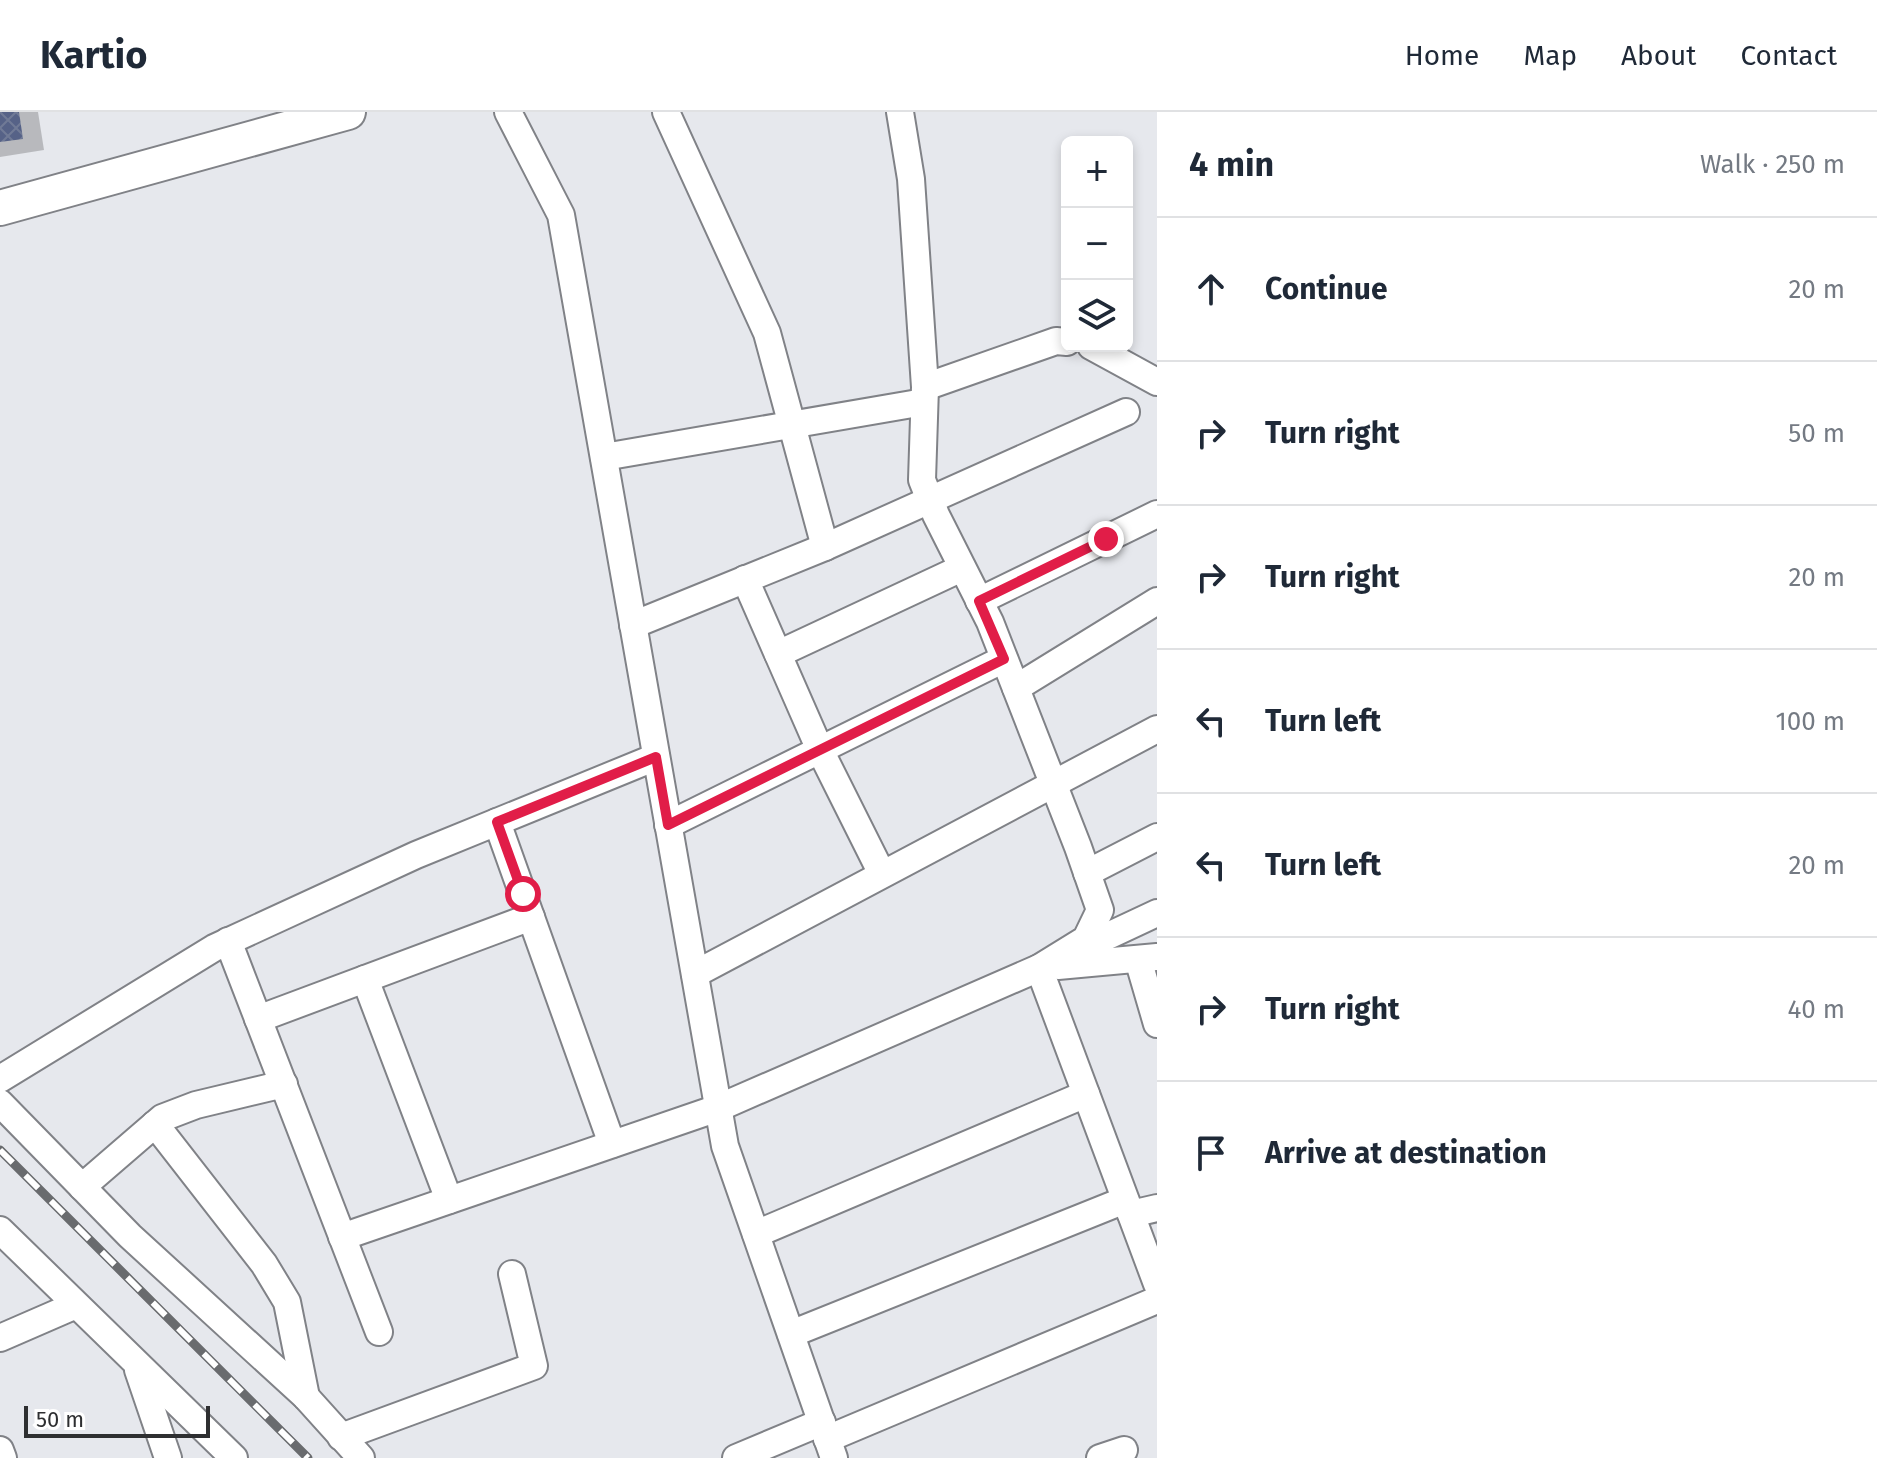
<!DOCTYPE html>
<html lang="en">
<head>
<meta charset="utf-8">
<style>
	body { margin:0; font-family:"Fira Sans",sans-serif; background:#f2f2f3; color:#1f2937 }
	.controls { position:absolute; right:24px; top:24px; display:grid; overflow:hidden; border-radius:12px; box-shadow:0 4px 12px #0003 }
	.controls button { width:72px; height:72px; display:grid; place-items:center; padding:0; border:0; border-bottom:2px solid #e0e1e3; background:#fff; color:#1f2937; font:40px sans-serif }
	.scale { position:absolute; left:24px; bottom:20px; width:186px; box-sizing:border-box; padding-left:8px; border:4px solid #2e2f31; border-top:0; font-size:22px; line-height:28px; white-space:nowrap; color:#2e2f31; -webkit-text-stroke:6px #fff; paint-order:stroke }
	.stop { position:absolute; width:24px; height:24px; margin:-18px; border:6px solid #e11d48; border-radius:50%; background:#fff }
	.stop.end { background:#e11d48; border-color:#fff; box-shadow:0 2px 8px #0008 }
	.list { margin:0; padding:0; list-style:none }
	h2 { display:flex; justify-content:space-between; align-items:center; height:104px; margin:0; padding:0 32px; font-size:34px }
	h2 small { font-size:26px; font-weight:400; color:#747a83 }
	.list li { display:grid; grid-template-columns:52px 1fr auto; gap:24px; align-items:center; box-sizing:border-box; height:144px; padding:0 32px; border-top:2px solid #e0e1e3 }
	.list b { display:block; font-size:30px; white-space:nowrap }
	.list em { font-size:26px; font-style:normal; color:#747a83 }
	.icon { flex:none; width:44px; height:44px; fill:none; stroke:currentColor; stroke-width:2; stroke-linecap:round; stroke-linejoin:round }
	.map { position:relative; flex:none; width:1157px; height:1346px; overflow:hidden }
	header { display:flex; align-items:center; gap:48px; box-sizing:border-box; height:112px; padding:0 40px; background:#fff; border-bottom:2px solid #e0e1e3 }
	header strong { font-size:38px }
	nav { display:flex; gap:44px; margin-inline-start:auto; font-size:28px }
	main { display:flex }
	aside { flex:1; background:#fff }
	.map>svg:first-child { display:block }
</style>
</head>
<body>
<header>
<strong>Kartio</strong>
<nav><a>Home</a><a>Map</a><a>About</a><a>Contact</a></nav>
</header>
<main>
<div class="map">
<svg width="1157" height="1346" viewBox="0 0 1157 1346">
	<defs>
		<pattern id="building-cross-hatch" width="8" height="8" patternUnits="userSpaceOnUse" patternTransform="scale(2)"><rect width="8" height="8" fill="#566287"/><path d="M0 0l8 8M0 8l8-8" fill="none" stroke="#707a96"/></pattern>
	</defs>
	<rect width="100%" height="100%" fill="#e6e8ed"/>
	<polygon fill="#0003" points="0,0 38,0 44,38 0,45"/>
	<polygon fill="url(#building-cross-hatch)" points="0,0 19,0 23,27 0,30"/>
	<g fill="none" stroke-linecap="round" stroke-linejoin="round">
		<g stroke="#808287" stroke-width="30">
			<g id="minor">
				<polyline points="508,0 561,103 725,1034 834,1346"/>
				<polyline points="666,0 767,221 825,435"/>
				<polyline points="1091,234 1157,270"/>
				<polyline points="925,275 1056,229 1067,230"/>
				<polyline points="604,345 924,290"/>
				<polyline points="745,467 820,638 882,762"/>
				<polyline points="979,489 1157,402"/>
				<polyline points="633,513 825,435 1126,300"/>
				<polyline points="778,542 962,456"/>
				<polyline points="1016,576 1157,489"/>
				<polyline points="497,710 612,1032"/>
				<polyline points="668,713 1004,547"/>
				<polyline points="1087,761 1157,725"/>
				<polyline points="228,829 379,1220"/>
				<polyline points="1078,838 1157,801"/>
				<polyline points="1138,847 1157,912"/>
				<polyline points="1058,854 1157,845"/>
				<polyline points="1039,856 1157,1172"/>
				<polyline points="695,862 1157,617"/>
				<polyline points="365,867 449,1088"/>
				<polyline points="258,907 531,805"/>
				<polyline points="0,967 214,836 416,743 656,645"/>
				<polyline points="0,991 130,1124 306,1285 361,1346"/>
				<polyline points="155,1012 264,1152 287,1190 306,1285"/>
				<polyline points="82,1075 162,1006 196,993 284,972"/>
				<polyline points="1131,1102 1157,1096"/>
				<polyline points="0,1118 234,1346"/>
				<polyline points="756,1122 1086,982"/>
				<polyline points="342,1125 718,996 1039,856 1086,827 1100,798 1078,735 990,510 936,403 922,368 925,275 911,67 900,0"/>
				<polyline points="791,1222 1125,1088"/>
				<polyline points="0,1226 76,1193"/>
				<polyline points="138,1258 168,1346"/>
				<polyline points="341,1325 534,1254 512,1162"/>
				<polyline points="827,1327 1157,1188"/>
				<polyline points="0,1338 3,1346"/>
				<polyline points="736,1346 822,1310"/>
				<polyline points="1100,1346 1124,1338"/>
			</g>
		</g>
		<g stroke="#808287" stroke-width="38">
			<polyline id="tertiary" points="0,96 348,0"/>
		</g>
		<use href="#minor" stroke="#fff" stroke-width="26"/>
		<use href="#tertiary" stroke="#fff" stroke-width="34"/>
		<g stroke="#696b6e" stroke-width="9">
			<polyline id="rail" points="0,1038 308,1346"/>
		</g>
		<use href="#rail" stroke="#fff" stroke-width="6" stroke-dasharray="18" stroke-linecap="butt"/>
	</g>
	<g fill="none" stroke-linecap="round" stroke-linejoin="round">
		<polyline stroke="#e11d48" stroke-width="10" points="523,782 497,710 656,645 668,713 1004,547 979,489 1106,427"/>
	</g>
</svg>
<div class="controls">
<button>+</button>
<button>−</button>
<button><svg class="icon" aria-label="layers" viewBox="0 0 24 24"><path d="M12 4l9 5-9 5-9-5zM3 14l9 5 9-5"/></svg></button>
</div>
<div class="scale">50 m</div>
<div class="stop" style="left:523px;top:782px"></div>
<div class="stop end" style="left:1106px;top:427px"></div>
</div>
<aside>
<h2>4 min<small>Walk · 250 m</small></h2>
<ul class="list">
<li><svg class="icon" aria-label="ahead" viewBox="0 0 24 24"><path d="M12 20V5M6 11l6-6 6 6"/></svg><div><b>Continue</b></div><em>20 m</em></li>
<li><svg class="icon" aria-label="right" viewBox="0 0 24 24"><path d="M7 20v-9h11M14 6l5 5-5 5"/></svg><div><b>Turn right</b></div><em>50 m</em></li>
<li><svg class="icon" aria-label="right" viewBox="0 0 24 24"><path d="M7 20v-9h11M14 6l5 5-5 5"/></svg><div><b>Turn right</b></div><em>20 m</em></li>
<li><svg class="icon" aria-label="left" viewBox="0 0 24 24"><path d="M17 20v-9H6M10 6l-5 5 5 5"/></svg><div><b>Turn left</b></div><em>100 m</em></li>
<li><svg class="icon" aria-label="left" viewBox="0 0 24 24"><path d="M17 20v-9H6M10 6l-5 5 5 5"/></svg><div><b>Turn left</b></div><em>20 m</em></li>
<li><svg class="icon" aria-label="right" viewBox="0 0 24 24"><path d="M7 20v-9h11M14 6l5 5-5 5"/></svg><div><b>Turn right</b></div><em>40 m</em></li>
<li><svg class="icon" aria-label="arrive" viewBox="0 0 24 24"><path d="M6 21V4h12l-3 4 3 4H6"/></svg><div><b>Arrive at destination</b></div></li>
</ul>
</aside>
</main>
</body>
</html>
